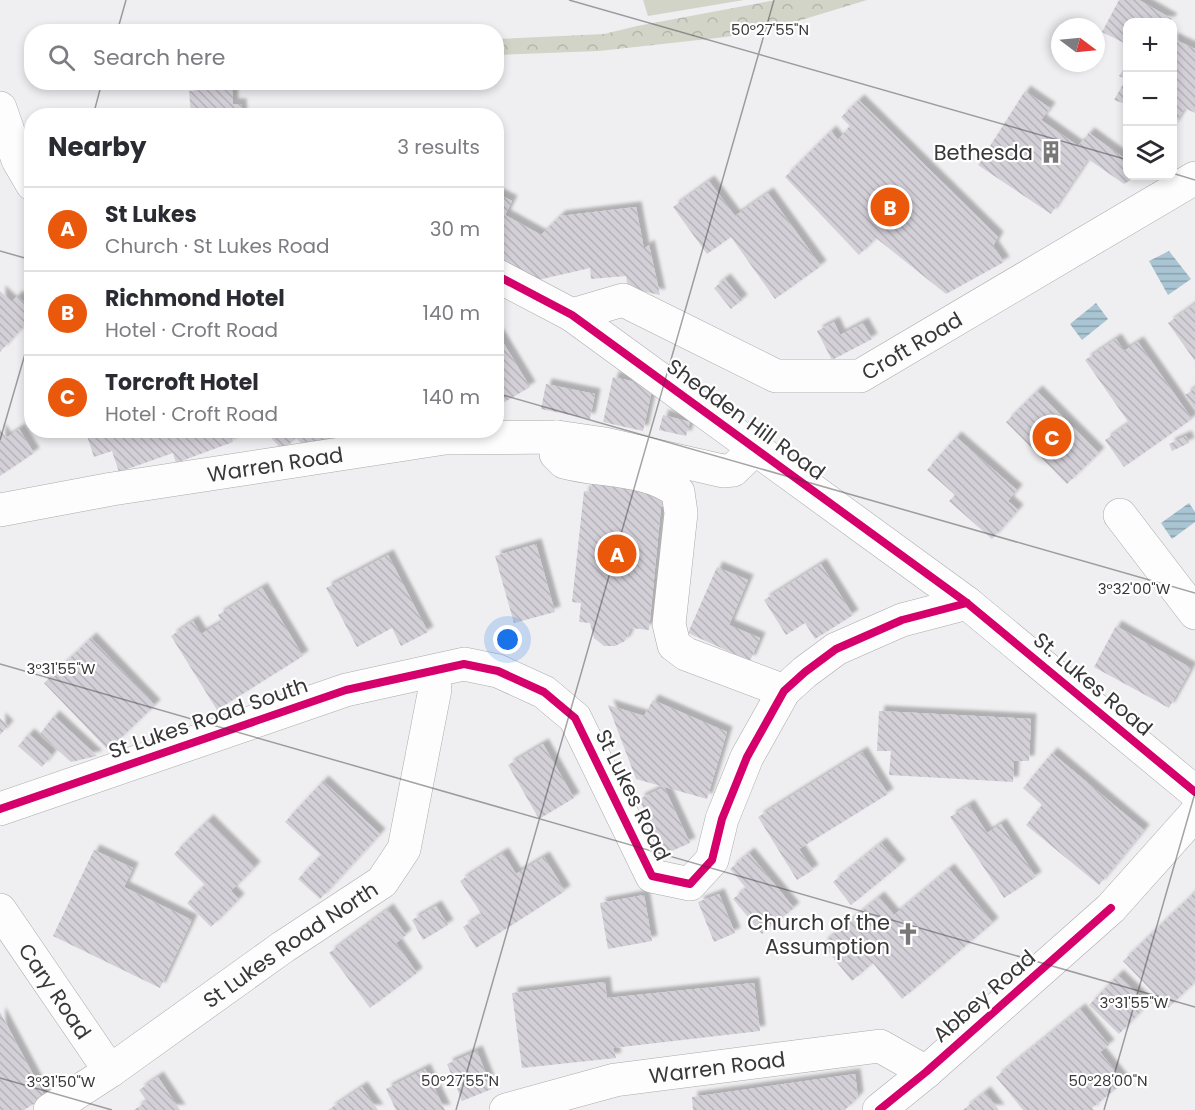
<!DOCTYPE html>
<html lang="en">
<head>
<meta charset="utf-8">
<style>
	body { margin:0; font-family:Poppins,sans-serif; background:#f7f7f7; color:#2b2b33 }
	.controls { position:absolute; right:18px; top:18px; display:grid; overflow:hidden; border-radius:12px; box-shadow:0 3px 9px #0003 }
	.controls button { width:54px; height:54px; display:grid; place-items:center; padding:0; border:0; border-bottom:2px solid #e1e1e2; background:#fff; color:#2b2b33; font:30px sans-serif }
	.compass { position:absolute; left:1051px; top:18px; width:54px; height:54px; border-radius:50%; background:#fff; box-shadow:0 3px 9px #0003; rotate:106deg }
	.you { position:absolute; left:508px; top:640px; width:21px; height:21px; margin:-15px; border:4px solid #fff; border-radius:50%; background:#1a73e8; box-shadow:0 0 0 9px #1a73e833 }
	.badge { display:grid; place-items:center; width:39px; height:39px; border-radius:50%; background:#ea580c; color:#fff; font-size:20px; font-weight:700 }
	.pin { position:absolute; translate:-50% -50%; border:3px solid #fff; box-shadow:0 2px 6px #0006 }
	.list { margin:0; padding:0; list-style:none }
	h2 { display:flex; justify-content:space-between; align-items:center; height:78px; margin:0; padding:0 24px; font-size:26px }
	h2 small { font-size:20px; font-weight:400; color:#7c7c81 }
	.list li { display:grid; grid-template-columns:39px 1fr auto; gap:18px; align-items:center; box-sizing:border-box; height:84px; padding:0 24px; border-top:2px solid #e1e1e2 }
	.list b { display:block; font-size:22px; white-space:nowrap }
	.list p { margin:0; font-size:20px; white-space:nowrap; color:#7c7c81 }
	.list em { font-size:20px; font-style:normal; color:#7c7c81 }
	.icon { flex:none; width:33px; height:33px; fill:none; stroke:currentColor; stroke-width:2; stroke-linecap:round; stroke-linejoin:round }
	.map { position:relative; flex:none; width:1195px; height:1110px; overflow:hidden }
	.search { position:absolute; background:#fff; box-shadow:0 3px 9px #0003; left:24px; top:24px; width:480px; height:66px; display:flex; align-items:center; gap:15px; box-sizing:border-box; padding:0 21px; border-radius:24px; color:#7c7c81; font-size:22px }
	.panel { position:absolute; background:#fff; box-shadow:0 3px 9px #0003; left:24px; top:108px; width:480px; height:330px; border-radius:24px }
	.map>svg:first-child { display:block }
</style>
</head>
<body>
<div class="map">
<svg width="1195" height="1110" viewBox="0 0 1195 1110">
	<defs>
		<pattern id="forest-crowns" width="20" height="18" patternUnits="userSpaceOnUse" patternTransform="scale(1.5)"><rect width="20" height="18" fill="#d2d4c8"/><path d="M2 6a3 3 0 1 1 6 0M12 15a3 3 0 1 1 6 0" fill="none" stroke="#b5b7ad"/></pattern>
		<pattern id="water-rules" width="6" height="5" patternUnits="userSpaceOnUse" patternTransform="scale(1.5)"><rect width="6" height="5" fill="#a9c5d3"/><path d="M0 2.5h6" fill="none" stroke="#8ba1ac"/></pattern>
		<pattern id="building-back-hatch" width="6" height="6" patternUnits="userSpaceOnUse" patternTransform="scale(1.5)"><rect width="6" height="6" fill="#d4d0d8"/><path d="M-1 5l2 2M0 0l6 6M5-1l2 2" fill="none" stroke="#b7b3ba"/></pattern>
		<filter id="shadow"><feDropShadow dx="5.5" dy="-5.5" stdDeviation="1.5" flood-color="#0004"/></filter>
	</defs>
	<rect width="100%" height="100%" fill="#efeff1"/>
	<polygon fill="url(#forest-crowns)" points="776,0 867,0 785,25 726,37 599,51 497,55 497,39 604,34 637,26"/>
	<polygon fill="#d2d4c8" points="643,0 744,0 648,16"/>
	<g fill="url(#water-rules)">
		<polygon points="1169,251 1191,279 1168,295 1149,261"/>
		<polygon points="1096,303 1108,319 1082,340 1070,324"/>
		<polygon points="1189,503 1195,512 1195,522 1172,539 1161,523"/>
	</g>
	<g fill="url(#building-back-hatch)" filter="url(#shadow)">
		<polygon points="1119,0 1139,0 1172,19 1169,22 1128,22 1128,45 1102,32"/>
		<polygon points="1172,38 1195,49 1195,113 1185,108 1172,128"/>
		<polygon points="1128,63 1128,105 1114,100 1126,79 1119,76"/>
		<polygon points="232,88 233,104 241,104 242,116 191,116 189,91"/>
		<polygon points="1025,91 1050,108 1041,120 1078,146 1089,133 1128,161 1128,176 1138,176 1124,184 1088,159 1051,214 978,165"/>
		<polygon points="859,100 998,237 993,246 1004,262 946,294 876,238 859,255 785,177 831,131 838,140 850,126 841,117"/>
		<polygon points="709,181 735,216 768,193 821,266 775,299 731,237 707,254 673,207"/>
		<polygon points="496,193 512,201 505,215 541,235 560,216 636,207 644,249 649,245 660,295 628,288 626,276 591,279 590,268 538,280 496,258"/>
		<polygon points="725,279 742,300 731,309 714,288"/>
		<polygon points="0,291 12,302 17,296 32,309 32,317 0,352"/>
		<polygon points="1195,304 1195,361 1168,323"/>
		<polygon points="834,322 840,335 863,323 872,339 832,360 817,331"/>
		<polygon points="498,334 530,387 496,407 496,335"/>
		<polygon points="1116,339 1124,351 1138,342 1192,419 1124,467 1105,440 1129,423 1085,360"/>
		<polygon points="613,377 653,386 643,431 603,422"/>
		<polygon points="546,384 595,394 590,419 541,409"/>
		<polygon points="1195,388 1195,409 1185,395"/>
		<polygon points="1037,391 1099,453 1067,484 1006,422"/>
		<polygon points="663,415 690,422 686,436 659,430"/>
		<polygon points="0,429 6,438 19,429 34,453 0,476"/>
		<polygon points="85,430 228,430 233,442 176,463 173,453 119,472 112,451 94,457"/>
		<polygon points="268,430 339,430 312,455 296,438 282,450 266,432"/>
		<polygon points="1186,436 1189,443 1172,451 1169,444"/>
		<polygon points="956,437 1017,490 1008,501 1018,510 992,539 949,501 955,495 927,470"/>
		<polygon points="592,480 664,487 669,504 661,507 649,630 631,628 625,641 615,646 604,646 594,638 590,623 579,622 581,603 572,602 584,491 591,492"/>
		<polygon points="536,544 555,612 514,623 495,556"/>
		<polygon points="388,555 428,632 401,646 392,628 357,647 326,588"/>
		<polygon points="821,564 853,615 815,639 805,623 786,635 764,600"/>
		<polygon points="717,567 748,580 729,625 760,638 750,661 688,633"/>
		<polygon points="262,588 303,656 217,710 171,636 193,621 201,634 222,622 218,615"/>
		<polygon points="1116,626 1191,668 1169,708 1094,667"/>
		<polygon points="91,638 155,705 108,750 44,683"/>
		<polygon points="653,700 727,732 707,799 636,779 608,705 644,716"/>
		<polygon points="879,711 1031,719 1029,761 1014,761 1013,782 889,775 891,751 877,751"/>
		<polygon points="54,716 97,756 71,762 40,734"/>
		<polygon points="0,718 8,726 0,735"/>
		<polygon points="29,734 52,755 42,767 18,746"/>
		<polygon points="543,744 574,798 539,819 508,765"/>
		<polygon points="862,752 888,794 799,849 813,870 797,880 758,817"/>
		<polygon points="1052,753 1144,830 1099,885 1026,825 1042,805 1023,788"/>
		<polygon points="323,781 380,834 320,899 298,879 321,855 285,822"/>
		<polygon points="664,787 690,843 665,854 639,799"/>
		<polygon points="969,805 987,833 1001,824 1036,877 1004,898 950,817"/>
		<polygon points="208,820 255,867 231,891 239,899 211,927 187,903 205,885 174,854"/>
		<polygon points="881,843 900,865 851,905 833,882"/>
		<polygon points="94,850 133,868 124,887 192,920 160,988 53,936"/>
		<polygon points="503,853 516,874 544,857 565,891 476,948 463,927 482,915 460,881"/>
		<polygon points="749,853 794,908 762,934 733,899 746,888 730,869"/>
		<polygon points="949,869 993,923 902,999 873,963 852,981 822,944 879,897 894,915"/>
		<polygon points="1195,892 1195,982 1168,1008 1123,961"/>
		<polygon points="719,894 735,933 714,942 698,902"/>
		<polygon points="644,895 652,941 608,949 600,903"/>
		<polygon points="436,906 448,925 423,940 412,920"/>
		<polygon points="388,909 406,935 396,943 417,973 370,1008 329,953"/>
		<polygon points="1118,975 1148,1004 1119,1034 1089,1005"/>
		<polygon points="605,982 607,998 754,983 760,1031 613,1048 616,1058 522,1068 512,993"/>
		<polygon points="1080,1009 1109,1045 1100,1052 1124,1082 1092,1108 1094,1110 1023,1110 996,1077"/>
		<polygon points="0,1012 45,1097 24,1110 0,1110"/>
		<polygon points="477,1051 492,1089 462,1101 447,1064"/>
		<polygon points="425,1069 445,1110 396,1110 386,1089"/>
		<polygon points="855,1074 858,1097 845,1110 693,1110 692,1097"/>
		<polygon points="158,1077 180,1110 134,1110 147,1101 139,1090"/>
		<polygon points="362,1087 378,1110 328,1110"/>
		<polygon points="985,1092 999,1110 963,1110"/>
	</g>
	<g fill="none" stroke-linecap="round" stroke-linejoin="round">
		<g stroke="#aaaaab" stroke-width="34">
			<g id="minor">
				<polyline points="0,108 18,160 32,184"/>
				<polyline points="496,275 572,315 967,603 1195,792"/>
				<path id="s1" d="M572 315 623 300 776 376H860L1195 178"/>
				<path d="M557 437 556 454 564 462C601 472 647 467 678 492L681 513 669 624 674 645 686 654 784 691"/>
				<path id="s2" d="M0 510 112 489 445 438 557 437 605 444 723 471 733 470 756 448"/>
				<polyline points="1120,515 1195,613"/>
				<polyline points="0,809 346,690 464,664 498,671 544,692 575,718 652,876 690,884 712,860 722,819 747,757 784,691 805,672 836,649 902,620 967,603"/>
				<path id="s3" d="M0 910 110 1071"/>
				<path id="s4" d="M50 1110 110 1071 283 947 382 882 404 849 435 689 430 673"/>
				<path id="s5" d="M506 1110 615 1080 880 1046 926 1072"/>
				<polyline points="879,1110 926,1072 1111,908 1195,814"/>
			</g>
		</g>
		<use href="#minor" stroke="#fdfdfd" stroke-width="33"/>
		<g stroke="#fff" stroke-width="11">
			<g id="cycleway">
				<polyline points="496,275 572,315 967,603 1195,792"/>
				<polyline points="0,809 346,690 464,664 498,671 544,692 575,718 652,876 690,884 712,860 722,819 747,757 784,691 805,672 836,649 902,620 967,603"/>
				<polyline points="879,1110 926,1072 1111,908"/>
			</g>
		</g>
		<use href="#cycleway" stroke="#d6006c" stroke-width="8"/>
	</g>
	<path fill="none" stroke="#383839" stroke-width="1.5" stroke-opacity="0.45" d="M569 0 1128 160M117 32 126 0M93 116 102 82M1172 173 1195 180M0 251 32 260M496 393 1195 593M0 440 32 330M0 664 1195 1007M0 1078 112 1110M456 1110 774 0M1104 1110 1195 793"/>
	<defs>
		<g id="building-bare" transform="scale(1.8)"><path d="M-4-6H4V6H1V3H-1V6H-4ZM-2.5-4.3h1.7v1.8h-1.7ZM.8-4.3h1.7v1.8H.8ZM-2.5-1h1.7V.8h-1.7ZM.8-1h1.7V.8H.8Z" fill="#787879" stroke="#fff" stroke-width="2.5" paint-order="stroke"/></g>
		<g id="church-bare" transform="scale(1.8)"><path d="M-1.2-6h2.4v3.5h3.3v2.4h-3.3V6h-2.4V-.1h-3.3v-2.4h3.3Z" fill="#787879" stroke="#fff" stroke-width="2.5" paint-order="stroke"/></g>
	</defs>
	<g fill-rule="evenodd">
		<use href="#building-bare" x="1051" y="152"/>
		<use href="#church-bare" x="908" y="934"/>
	</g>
	<g text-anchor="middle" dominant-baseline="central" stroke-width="4.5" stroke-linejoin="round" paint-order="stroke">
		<g font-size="21" fill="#383839" stroke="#fff" text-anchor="end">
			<text x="1033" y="152">Bethesda</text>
			<text x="890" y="922">Church of the<tspan x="890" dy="24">Assumption</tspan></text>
		</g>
		<g font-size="21" fill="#383839" stroke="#fff">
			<text stroke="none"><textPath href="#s1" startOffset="368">Croft Road</textPath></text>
			<text transform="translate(746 419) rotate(36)">Shedden Hill Road</text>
			<text stroke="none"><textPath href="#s2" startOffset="279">Warren Road</textPath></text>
			<text transform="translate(1093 684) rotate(40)">St. Lukes Road</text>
			<text transform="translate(208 718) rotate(-19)">St Lukes Road South</text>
			<text transform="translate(633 795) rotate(64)">St Lukes Road</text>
			<text stroke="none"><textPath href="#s4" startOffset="292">St Lukes Road North</textPath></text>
			<text stroke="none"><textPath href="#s3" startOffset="98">Cary Road</textPath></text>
			<text transform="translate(984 996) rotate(-41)">Abbey Road</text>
			<text stroke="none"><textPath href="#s5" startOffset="216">Warren Road</textPath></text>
		</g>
	</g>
	<g font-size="15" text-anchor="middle" fill="#383839" stroke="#fff" stroke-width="4.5" stroke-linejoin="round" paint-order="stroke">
		<text x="770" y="35">50°27'55"N</text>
		<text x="1134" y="594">3°32'00"W</text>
		<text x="61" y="674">3°31'55"W</text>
		<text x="1134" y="1008">3°31'55"W</text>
		<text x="460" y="1086">50°27'55"N</text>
		<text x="1108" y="1086">50°28'00"N</text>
		<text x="61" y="1087">3°31'50"W</text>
	</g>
</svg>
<div class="controls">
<button>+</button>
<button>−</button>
<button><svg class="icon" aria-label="layers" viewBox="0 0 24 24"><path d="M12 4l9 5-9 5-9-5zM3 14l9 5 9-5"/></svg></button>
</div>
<svg class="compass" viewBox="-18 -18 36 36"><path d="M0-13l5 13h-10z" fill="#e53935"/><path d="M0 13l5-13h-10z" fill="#7c7c81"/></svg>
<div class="you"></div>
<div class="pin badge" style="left:617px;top:554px">A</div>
<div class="pin badge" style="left:890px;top:207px">B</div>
<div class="pin badge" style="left:1052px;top:437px">C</div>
<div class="search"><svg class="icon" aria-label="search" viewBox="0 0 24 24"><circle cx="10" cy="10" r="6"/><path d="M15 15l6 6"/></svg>Search here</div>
<section class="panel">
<h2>Nearby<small>3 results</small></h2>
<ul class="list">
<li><span class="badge">A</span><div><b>St Lukes</b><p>Church · St Lukes Road</p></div><em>30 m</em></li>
<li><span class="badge">B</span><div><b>Richmond Hotel</b><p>Hotel · Croft Road</p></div><em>140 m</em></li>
<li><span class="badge">C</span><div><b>Torcroft Hotel</b><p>Hotel · Croft Road</p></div><em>140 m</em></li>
</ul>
</section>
</div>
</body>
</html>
